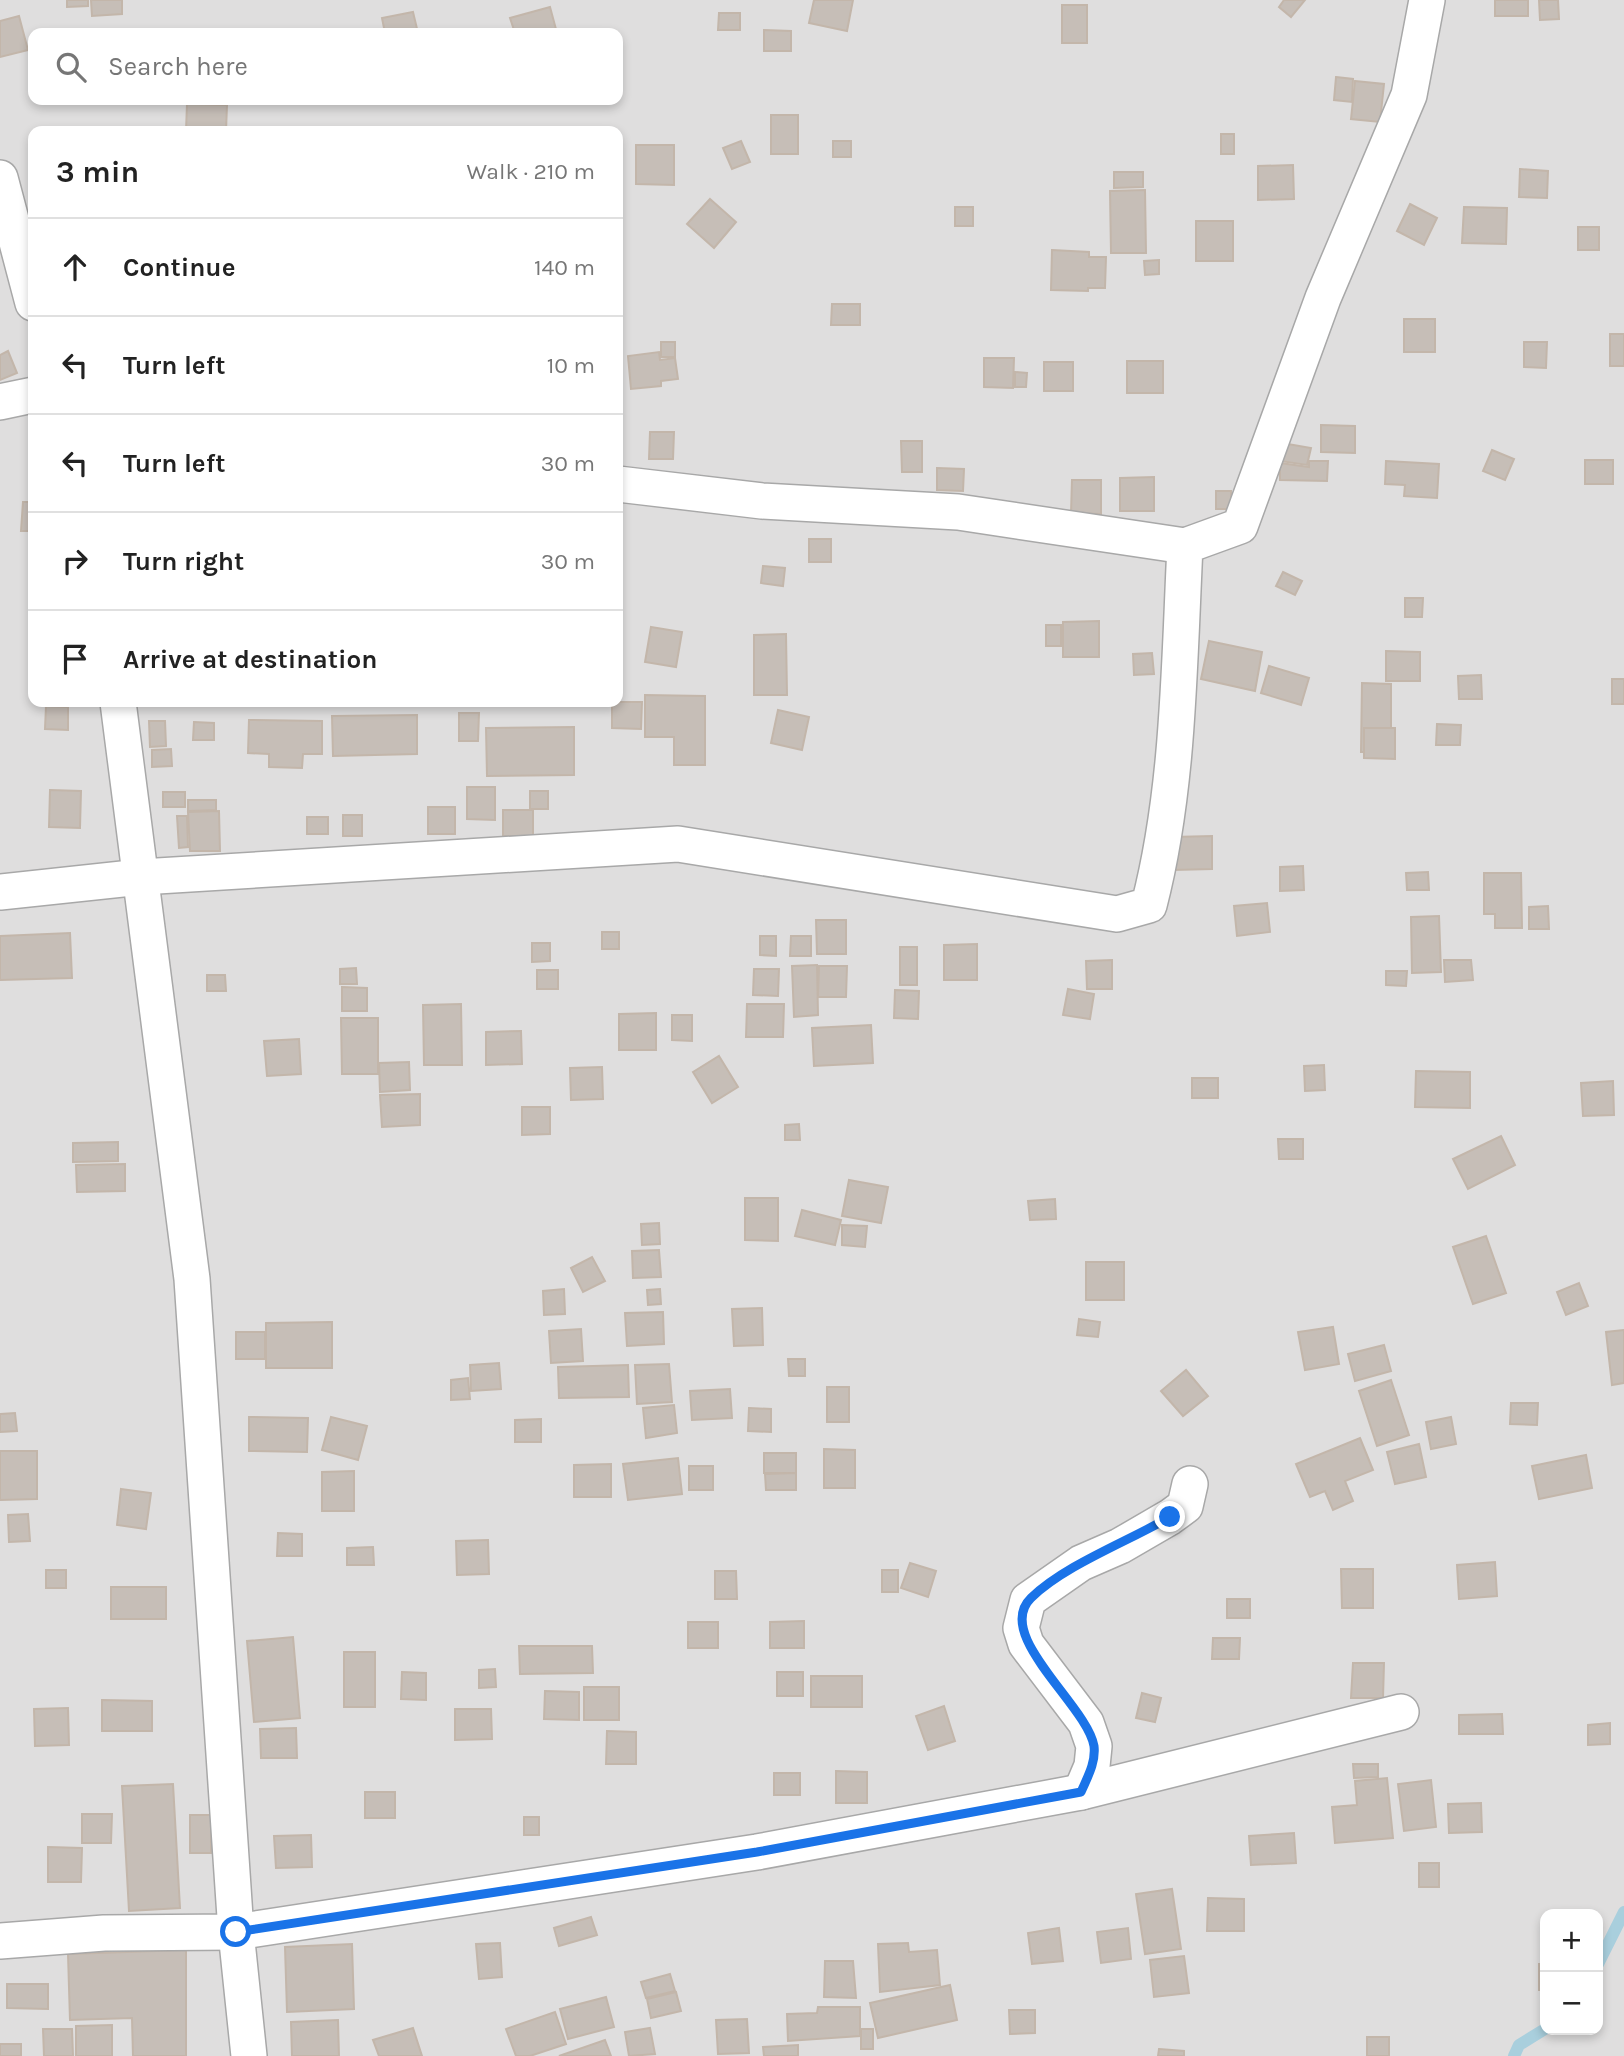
<!DOCTYPE html>
<html lang="en">
<head>
<meta charset="utf-8">
<style>
	body { margin:0; font-family:Karla,sans-serif; background:#f6f6f6; color:#222 }
	.controls { position:absolute; right:21px; bottom:21px; display:grid; overflow:hidden; border-radius:14px; box-shadow:0 4px 10px #0003 }
	.controls button { width:63px; height:63px; display:grid; place-items:center; padding:0; border:0; border-bottom:2px solid #e0e0e0; background:#fff; color:#222; font:35px sans-serif }
	.stop { position:absolute; width:21px; height:21px; margin:-16px; border:5px solid #1a73e8; border-radius:50%; background:#fff }
	.stop.end { background:#1a73e8; border-color:#fff; box-shadow:0 2px 7px #0008 }
	.list { margin:0; padding:0; list-style:none }
	h2 { display:flex; justify-content:space-between; align-items:center; height:91px; margin:0; padding:0 28px; font-size:30px }
	h2 small { font-size:23px; font-weight:400; color:#767676 }
	.list li { display:grid; grid-template-columns:46px 1fr auto; gap:21px; align-items:center; box-sizing:border-box; height:98px; padding:0 28px; border-top:2px solid #e0e0e0 }
	.list b { display:block; font-size:26px; white-space:nowrap }
	.list em { font-size:23px; font-style:normal; color:#767676 }
	.icon { flex:none; width:38px; height:38px; fill:none; stroke:currentColor; stroke-width:2; stroke-linecap:round; stroke-linejoin:round }
	.map { position:relative; flex:none; width:1624px; height:2056px; overflow:hidden }
	.search { position:absolute; background:#fff; box-shadow:0 4px 10px #0003; left:28px; top:28px; width:595px; height:77px; display:flex; align-items:center; gap:18px; box-sizing:border-box; padding:0 24px; border-radius:14px; color:#767676; font-size:26px }
	.panel { position:absolute; background:#fff; box-shadow:0 4px 10px #0003; left:28px; top:126px; width:595px; height:581px; border-radius:14px }
	.map>svg:first-child { display:block }
</style>
</head>
<body>
<div class="map">
<svg width="1624" height="2056" viewBox="0 0 1624 2056">
	<rect width="100%" height="100%" fill="#f1eee8"/>
	<path fill="#dfdede" fill-rule="evenodd" d="M0 0H1624V2056H0ZM33 33H618V100H33ZM33 131H618V702H33ZM1545 1914H1598V2030H1545Z"/>
	<g fill="none" stroke-linecap="round" stroke-linejoin="round">
		<g stroke="#a9cfdd" stroke-width="12">
			<polyline points="1598,1964 1624,1912"/>
			<polyline points="1514,2056 1519,2045 1545,2029"/>
		</g>
	</g>
	<g fill="#c6beb7" stroke="#c3b6aa" stroke-width="2">
		<polygon points="67,0 88,0 88,6 67,7"/>
		<polygon points="91,0 122,0 122,14 92,16"/>
		<polygon points="814,0 853,0 847,31 809,23"/>
		<polygon points="1284,0 1305,0 1291,17 1279,7"/>
		<rect x="1495" y="0" width="33" height="16"/>
		<polygon points="1539,0 1558,0 1559,19 1540,20"/>
		<rect x="1062" y="5" width="25" height="38"/>
		<polygon points="550,7 557,33 515,33 510,18"/>
		<polygon points="413,12 418,33 385,33 382,18"/>
		<polygon points="719,13 740,13 740,30 718,30"/>
		<polygon points="19,16 28,50 0,57 0,21"/>
		<polygon points="764,30 791,31 791,51 764,51"/>
		<polygon points="1336,77 1353,79 1352,102 1334,100"/>
		<polygon points="1355,81 1384,84 1380,122 1351,119"/>
		<polygon points="187,104 227,105 226,131 186,131"/>
		<rect x="771" y="115" width="27" height="39"/>
		<rect x="1221" y="134" width="13" height="20"/>
		<polygon points="741,141 750,162 732,169 723,148"/>
		<rect x="833" y="141" width="18" height="16"/>
		<polygon points="636,145 674,145 674,185 636,184"/>
		<polygon points="1293,165 1294,199 1258,200 1258,166"/>
		<polygon points="1520,169 1548,171 1547,198 1519,197"/>
		<polygon points="1114,172 1143,172 1143,187 1114,188"/>
		<polygon points="1145,190 1146,253 1111,253 1110,191"/>
		<polygon points="710,199 736,222 714,248 687,224"/>
		<polygon points="1410,204 1437,218 1424,245 1397,231"/>
		<rect x="955" y="207" width="18" height="19"/>
		<polygon points="1464,207 1507,208 1506,244 1462,243"/>
		<rect x="1196" y="221" width="37" height="40"/>
		<rect x="1578" y="227" width="21" height="23"/>
		<polygon points="1052,250 1089,252 1089,257 1106,257 1105,288 1088,288 1088,291 1051,290"/>
		<polygon points="1159,260 1159,274 1145,275 1144,261"/>
		<polygon points="832,304 860,304 860,325 831,325"/>
		<rect x="1404" y="319" width="31" height="33"/>
		<rect x="1610" y="334" width="14" height="32"/>
		<rect x="661" y="342" width="14" height="15"/>
		<polygon points="1524,342 1547,342 1546,368 1524,367"/>
		<polygon points="8,351 17,373 0,380 0,355"/>
		<polygon points="659,352 660,360 675,358 678,379 661,381 661,386 631,389 628,356"/>
		<polygon points="984,358 1014,358 1013,388 984,387"/>
		<rect x="1127" y="361" width="36" height="32"/>
		<rect x="1044" y="362" width="29" height="29"/>
		<polygon points="1015,372 1027,373 1026,387 1015,387"/>
		<polygon points="1321,425 1355,426 1355,453 1321,452"/>
		<polygon points="650,432 674,432 673,459 649,459"/>
		<polygon points="901,441 922,441 922,472 902,472"/>
		<polygon points="1282,443 1311,448 1307,465 1280,461"/>
		<polygon points="1492,450 1514,459 1505,480 1483,471"/>
		<rect x="1585" y="460" width="28" height="24"/>
		<polygon points="1309,461 1328,461 1327,481 1280,480 1280,463 1309,467"/>
		<polygon points="1386,461 1439,464 1437,498 1404,496 1405,485 1385,484"/>
		<polygon points="937,468 964,469 963,491 937,490"/>
		<polygon points="1154,477 1154,511 1120,511 1120,478"/>
		<polygon points="1072,480 1101,480 1101,514 1071,513"/>
		<rect x="1216" y="491" width="15" height="18"/>
		<polygon points="23,502 33,502 33,531 21,531"/>
		<rect x="809" y="539" width="22" height="23"/>
		<polygon points="763,566 785,568 783,586 761,583"/>
		<polygon points="1283,572 1302,581 1295,595 1276,586"/>
		<polygon points="1405,598 1423,598 1422,617 1405,617"/>
		<polygon points="1099,621 1099,657 1063,657 1063,622"/>
		<rect x="1046" y="625" width="15" height="21"/>
		<polygon points="651,627 682,632 676,667 645,662"/>
		<polygon points="786,634 787,695 754,695 754,635"/>
		<polygon points="1209,641 1262,652 1255,691 1201,679"/>
		<polygon points="1386,651 1420,652 1420,681 1386,681"/>
		<polygon points="1152,653 1154,674 1134,675 1133,654"/>
		<polygon points="1269,666 1309,678 1301,705 1261,693"/>
		<polygon points="1481,675 1482,699 1459,699 1458,676"/>
		<rect x="1612" y="679" width="12" height="25"/>
		<polygon points="1362,683 1391,684 1391,752 1361,752"/>
		<polygon points="645,695 705,696 705,765 674,765 674,737 645,737"/>
		<polygon points="612,702 642,702 641,729 612,728"/>
		<polygon points="46,706 68,707 68,730 45,729"/>
		<polygon points="778,710 809,717 802,750 771,743"/>
		<polygon points="459,713 479,713 478,741 459,741"/>
		<polygon points="417,715 417,754 333,756 332,716"/>
		<polygon points="249,720 322,721 322,754 303,754 302,768 269,767 269,754 248,753"/>
		<polygon points="149,721 165,721 166,746 150,747"/>
		<polygon points="194,722 214,723 214,740 193,740"/>
		<polygon points="1437,724 1461,725 1460,745 1436,745"/>
		<polygon points="574,727 574,775 487,776 486,728"/>
		<polygon points="1364,728 1395,728 1395,759 1364,758"/>
		<polygon points="171,749 172,766 152,767 152,750"/>
		<polygon points="467,787 495,787 495,820 467,819"/>
		<polygon points="50,790 81,791 80,828 49,827"/>
		<rect x="530" y="791" width="18" height="18"/>
		<rect x="163" y="792" width="22" height="15"/>
		<polygon points="188,800 216,800 216,810 188,811"/>
		<rect x="428" y="807" width="27" height="27"/>
		<rect x="503" y="810" width="30" height="26"/>
		<polygon points="219,811 220,851 190,851 188,812"/>
		<rect x="343" y="815" width="19" height="21"/>
		<polygon points="177,816 187,816 188,847 179,848"/>
		<rect x="307" y="817" width="21" height="17"/>
		<polygon points="1212,836 1212,869 1174,870 1173,837"/>
		<polygon points="1303,866 1304,890 1280,891 1280,867"/>
		<polygon points="1428,872 1429,890 1407,890 1406,873"/>
		<polygon points="1484,873 1521,873 1522,928 1495,928 1495,914 1484,914"/>
		<polygon points="1267,903 1270,932 1237,936 1234,906"/>
		<polygon points="1548,906 1549,929 1529,929 1529,907"/>
		<polygon points="1439,916 1441,972 1412,973 1411,917"/>
		<polygon points="816,920 846,920 846,954 817,954"/>
		<rect x="602" y="932" width="17" height="17"/>
		<polygon points="70,933 72,978 0,980 0,936"/>
		<polygon points="760,936 776,936 776,956 760,955"/>
		<polygon points="791,936 811,936 811,956 790,956"/>
		<polygon points="532,943 550,943 550,961 532,962"/>
		<polygon points="977,944 977,980 944,980 944,945"/>
		<rect x="900" y="947" width="17" height="38"/>
		<polygon points="1112,960 1112,989 1087,989 1086,961"/>
		<polygon points="1444,960 1471,960 1473,980 1445,982"/>
		<polygon points="817,965 818,1015 794,1017 792,966"/>
		<polygon points="819,966 847,966 846,997 818,997"/>
		<polygon points="356,968 357,984 340,984 340,969"/>
		<polygon points="754,969 779,969 778,996 753,995"/>
		<rect x="537" y="970" width="21" height="19"/>
		<polygon points="1386,971 1407,971 1406,986 1386,985"/>
		<polygon points="207,975 225,975 226,991 207,991"/>
		<polygon points="342,987 367,988 367,1011 342,1011"/>
		<polygon points="1068,989 1094,994 1090,1019 1063,1015"/>
		<polygon points="895,990 919,991 918,1019 894,1018"/>
		<polygon points="461,1004 462,1065 424,1065 423,1005"/>
		<polygon points="747,1004 784,1004 783,1037 746,1037"/>
		<polygon points="656,1013 656,1050 619,1050 619,1014"/>
		<polygon points="672,1015 692,1015 692,1041 672,1040"/>
		<polygon points="341,1018 378,1018 378,1074 342,1074"/>
		<polygon points="871,1025 873,1063 814,1066 812,1028"/>
		<polygon points="521,1031 522,1064 486,1065 486,1032"/>
		<polygon points="299,1039 301,1074 267,1076 264,1041"/>
		<polygon points="719,1056 738,1087 712,1103 693,1072"/>
		<polygon points="409,1062 410,1090 380,1092 379,1063"/>
		<polygon points="1324,1065 1325,1090 1305,1091 1304,1066"/>
		<polygon points="602,1067 603,1099 571,1100 570,1068"/>
		<polygon points="1416,1071 1470,1072 1470,1108 1415,1107"/>
		<rect x="1192" y="1078" width="26" height="20"/>
		<polygon points="1613,1081 1614,1115 1583,1116 1581,1083"/>
		<polygon points="420,1094 420,1125 382,1127 380,1095"/>
		<polygon points="522,1107 550,1107 550,1134 522,1135"/>
		<polygon points="799,1124 800,1140 785,1140 785,1125"/>
		<polygon points="1501,1136 1515,1165 1468,1189 1453,1159"/>
		<polygon points="1278,1139 1303,1139 1303,1159 1279,1159"/>
		<polygon points="118,1142 118,1161 73,1162 73,1143"/>
		<polygon points="125,1164 125,1191 77,1192 76,1165"/>
		<polygon points="849,1180 888,1187 881,1223 842,1216"/>
		<polygon points="745,1198 778,1198 778,1241 745,1240"/>
		<polygon points="1055,1199 1056,1219 1030,1220 1028,1201"/>
		<polygon points="802,1210 841,1220 835,1245 795,1236"/>
		<polygon points="659,1223 660,1244 642,1245 641,1224"/>
		<polygon points="842,1225 867,1226 865,1247 842,1245"/>
		<polygon points="1486,1236 1506,1293 1473,1304 1453,1247"/>
		<polygon points="659,1250 661,1277 633,1278 632,1251"/>
		<polygon points="592,1257 605,1281 583,1292 571,1268"/>
		<rect x="1086" y="1262" width="38" height="38"/>
		<polygon points="1579,1283 1588,1306 1566,1315 1557,1292"/>
		<polygon points="564,1289 565,1314 544,1315 543,1291"/>
		<polygon points="660,1289 661,1304 648,1305 647,1290"/>
		<polygon points="762,1308 763,1345 734,1346 732,1309"/>
		<polygon points="663,1312 664,1344 627,1346 625,1313"/>
		<polygon points="1079,1319 1100,1322 1098,1337 1077,1335"/>
		<polygon points="332,1322 332,1368 266,1368 266,1323"/>
		<polygon points="1333,1327 1339,1364 1305,1370 1298,1332"/>
		<polygon points="581,1329 583,1361 551,1363 549,1331"/>
		<polygon points="1624,1330 1624,1383 1612,1385 1606,1332"/>
		<rect x="236" y="1332" width="29" height="27"/>
		<polygon points="1384,1345 1391,1371 1355,1381 1348,1354"/>
		<polygon points="788,1359 805,1359 805,1376 789,1376"/>
		<polygon points="499,1363 501,1389 471,1391 470,1365"/>
		<polygon points="669,1364 672,1402 637,1404 635,1365"/>
		<polygon points="628,1365 629,1397 559,1398 558,1367"/>
		<polygon points="1186,1370 1208,1396 1183,1416 1161,1391"/>
		<polygon points="468,1378 470,1399 451,1400 451,1380"/>
		<polygon points="1391,1380 1409,1435 1377,1446 1359,1391"/>
		<rect x="827" y="1387" width="22" height="35"/>
		<polygon points="730,1389 732,1418 692,1420 690,1391"/>
		<polygon points="1511,1403 1538,1403 1537,1425 1510,1424"/>
		<polygon points="674,1405 677,1433 646,1438 643,1408"/>
		<polygon points="749,1408 771,1409 771,1432 748,1431"/>
		<polygon points="15,1413 17,1431 0,1432 0,1414"/>
		<polygon points="249,1417 308,1418 307,1452 249,1451"/>
		<polygon points="331,1417 367,1426 358,1460 322,1450"/>
		<polygon points="1451,1417 1456,1444 1431,1449 1426,1422"/>
		<polygon points="541,1419 541,1442 515,1442 515,1420"/>
		<polygon points="1360,1438 1373,1470 1345,1481 1353,1501 1333,1510 1325,1491 1310,1497 1296,1464"/>
		<polygon points="1419,1444 1426,1477 1395,1484 1387,1452"/>
		<polygon points="824,1449 855,1450 855,1488 824,1488"/>
		<polygon points="0,1451 37,1451 37,1499 0,1500"/>
		<rect x="764" y="1453" width="32" height="20"/>
		<polygon points="1586,1455 1592,1488 1539,1499 1532,1466"/>
		<polygon points="678,1458 682,1494 628,1500 623,1464"/>
		<polygon points="611,1464 611,1497 574,1497 574,1465"/>
		<rect x="689" y="1466" width="24" height="24"/>
		<polygon points="354,1471 354,1511 322,1511 322,1472"/>
		<polygon points="796,1473 796,1490 766,1490 765,1474"/>
		<polygon points="121,1489 151,1493 146,1529 117,1525"/>
		<polygon points="28,1514 30,1541 9,1542 8,1515"/>
		<polygon points="278,1533 302,1534 302,1556 277,1556"/>
		<polygon points="488,1540 489,1574 457,1575 456,1541"/>
		<polygon points="373,1547 374,1565 347,1565 347,1548"/>
		<polygon points="1495,1562 1497,1596 1459,1599 1457,1565"/>
		<polygon points="910,1563 936,1571 928,1597 901,1588"/>
		<polygon points="1341,1569 1373,1569 1373,1608 1342,1608"/>
		<rect x="46" y="1570" width="20" height="18"/>
		<rect x="882" y="1570" width="16" height="22"/>
		<polygon points="715,1571 736,1571 737,1599 715,1599"/>
		<rect x="111" y="1587" width="55" height="32"/>
		<rect x="1227" y="1599" width="23" height="19"/>
		<polygon points="804,1621 804,1648 770,1648 770,1622"/>
		<rect x="688" y="1622" width="30" height="26"/>
		<polygon points="293,1637 300,1718 254,1722 247,1641"/>
		<polygon points="1213,1638 1240,1638 1239,1659 1212,1659"/>
		<polygon points="519,1646 592,1646 593,1673 520,1674"/>
		<rect x="344" y="1652" width="31" height="55"/>
		<polygon points="1353,1663 1384,1663 1383,1698 1351,1698"/>
		<polygon points="495,1669 496,1687 479,1688 479,1670"/>
		<polygon points="402,1672 426,1673 426,1700 401,1699"/>
		<rect x="777" y="1672" width="26" height="24"/>
		<rect x="811" y="1676" width="51" height="31"/>
		<rect x="584" y="1687" width="35" height="33"/>
		<polygon points="545,1691 579,1692 579,1720 544,1719"/>
		<polygon points="1142,1693 1161,1698 1155,1722 1136,1718"/>
		<polygon points="102,1700 152,1701 152,1731 102,1731"/>
		<polygon points="944,1706 955,1741 928,1750 916,1716"/>
		<polygon points="68,1708 69,1745 35,1746 34,1709"/>
		<polygon points="455,1709 491,1709 492,1739 455,1740"/>
		<polygon points="1502,1714 1503,1734 1459,1734 1459,1715"/>
		<polygon points="1610,1723 1610,1744 1588,1745 1588,1725"/>
		<polygon points="296,1728 297,1758 261,1758 260,1729"/>
		<polygon points="607,1731 636,1732 636,1764 606,1764"/>
		<polygon points="1353,1764 1378,1764 1378,1777 1354,1778"/>
		<polygon points="836,1771 867,1772 867,1803 836,1803"/>
		<rect x="774" y="1773" width="26" height="22"/>
		<polygon points="1387,1778 1393,1838 1335,1843 1332,1807 1357,1805 1355,1781"/>
		<polygon points="1431,1780 1436,1827 1404,1831 1398,1784"/>
		<polygon points="173,1784 180,1908 129,1911 122,1786"/>
		<rect x="365" y="1792" width="30" height="26"/>
		<polygon points="1481,1803 1482,1832 1449,1833 1448,1804"/>
		<polygon points="82,1814 112,1814 111,1843 82,1843"/>
		<rect x="190" y="1815" width="21" height="38"/>
		<rect x="524" y="1817" width="15" height="18"/>
		<polygon points="1294,1833 1296,1863 1251,1865 1249,1836"/>
		<polygon points="311,1835 312,1867 276,1868 274,1836"/>
		<polygon points="48,1847 82,1848 81,1882 48,1882"/>
		<rect x="1419" y="1863" width="20" height="24"/>
		<polygon points="1172,1889 1181,1949 1145,1954 1136,1894"/>
		<polygon points="1208,1898 1244,1899 1244,1931 1207,1931"/>
		<polygon points="591,1917 597,1935 559,1946 554,1928"/>
		<polygon points="1059,1928 1063,1961 1032,1964 1028,1933"/>
		<polygon points="1128,1928 1131,1959 1101,1963 1097,1932"/>
		<polygon points="500,1943 502,1977 479,1979 476,1944"/>
		<polygon points="908,1943 909,1952 937,1950 940,1985 880,1992 878,1944"/>
		<polygon points="352,1944 354,2009 287,2012 285,1947"/>
		<polygon points="186,1950 186,2056 133,2056 132,2018 70,2020 68,1954"/>
		<polygon points="1184,1956 1189,1993 1154,1997 1150,1960"/>
		<polygon points="825,1961 853,1961 856,1998 824,1997"/>
		<rect x="1539" y="1964" width="6" height="26"/>
		<polygon points="670,1974 675,1991 646,1998 641,1982"/>
		<polygon points="7,1984 48,1984 48,2009 7,2008"/>
		<polygon points="950,1985 957,2020 878,2038 870,2003"/>
		<polygon points="676,1992 681,2011 651,2018 647,1999"/>
		<polygon points="606,1997 614,2027 568,2039 560,2009"/>
		<polygon points="818,2007 860,2007 860,2036 788,2041 787,2014 817,2013"/>
		<polygon points="1009,2010 1035,2010 1035,2033 1010,2034"/>
		<polygon points="555,2012 566,2044 530,2056 516,2056 506,2029"/>
		<polygon points="747,2019 749,2053 718,2054 716,2020"/>
		<polygon points="338,2020 339,2056 292,2056 291,2022"/>
		<polygon points="112,2025 112,2056 76,2056 76,2026"/>
		<polygon points="413,2028 422,2056 379,2056 373,2040"/>
		<polygon points="650,2028 655,2054 629,2056 625,2032"/>
		<polygon points="43,2029 72,2029 73,2056 44,2056"/>
		<rect x="861" y="2029" width="12" height="20"/>
		<rect x="1367" y="2037" width="22" height="19"/>
		<polygon points="605,2040 611,2056 559,2056"/>
		<rect x="0" y="2044" width="21" height="12"/>
		<polygon points="798,2045 798,2056 764,2056 763,2047"/>
		<polygon points="1159,2049 1184,2051 1184,2056 1158,2056"/>
	</g>
	<g fill="none" stroke-linecap="round" stroke-linejoin="round">
		<g stroke="#a8a8a8" stroke-width="38">
			<g id="minor">
				<polyline points="0,178 33,303"/>
				<polyline points="0,402 33,395"/>
				<polyline points="618,484 762,501 958,512 1185,546"/>
				<polyline points="118,702 192,1279 236,1932 249,2056"/>
				<path d="M0 892 141 877 678 844 1117 914 1149 905C1179 789 1179 666 1185 546L1240 526 1323 298 1409 95 1427 0"/>
				<polyline points="1081,1792 1092,1766 1094,1746 1086,1723 1026,1644 1021,1628 1028,1600 1081,1563 1120,1546 1170,1517 1185,1506 1190,1484"/>
				<polyline points="0,1941 104,1933 236,1932 757,1852 1081,1792 1401,1712"/>
			</g>
		</g>
		<use href="#minor" stroke="#fff" stroke-width="35"/>
	</g>
	<g fill="none" stroke-linecap="round" stroke-linejoin="round">
		<path stroke="#1a73e8" stroke-width="9" d="M236 1932 757 1852 1081 1792C1087 1778 1096 1763 1094 1746 1087 1705 993 1635 1031 1598 1065 1565 1127 1542 1170 1517"/>
	</g>
</svg>
<div class="controls">
<button>+</button>
<button>−</button>
</div>
<div class="stop" style="left:236px;top:1932px"></div>
<div class="stop end" style="left:1170px;top:1517px"></div>
<div class="search"><svg class="icon" aria-label="search" viewBox="0 0 24 24"><circle cx="10" cy="10" r="6"/><path d="M15 15l6 6"/></svg>Search here</div>
<section class="panel">
<h2>3 min<small>Walk · 210 m</small></h2>
<ul class="list">
<li><svg class="icon" aria-label="ahead" viewBox="0 0 24 24"><path d="M12 20V5M6 11l6-6 6 6"/></svg><div><b>Continue</b></div><em>140 m</em></li>
<li><svg class="icon" aria-label="left" viewBox="0 0 24 24"><path d="M17 20v-9H6M10 6l-5 5 5 5"/></svg><div><b>Turn left</b></div><em>10 m</em></li>
<li><svg class="icon" aria-label="left" viewBox="0 0 24 24"><path d="M17 20v-9H6M10 6l-5 5 5 5"/></svg><div><b>Turn left</b></div><em>30 m</em></li>
<li><svg class="icon" aria-label="right" viewBox="0 0 24 24"><path d="M7 20v-9h11M14 6l5 5-5 5"/></svg><div><b>Turn right</b></div><em>30 m</em></li>
<li><svg class="icon" aria-label="arrive" viewBox="0 0 24 24"><path d="M6 21V4h12l-3 4 3 4H6"/></svg><div><b>Arrive at destination</b></div></li>
</ul>
</section>
</div>
</body>
</html>
